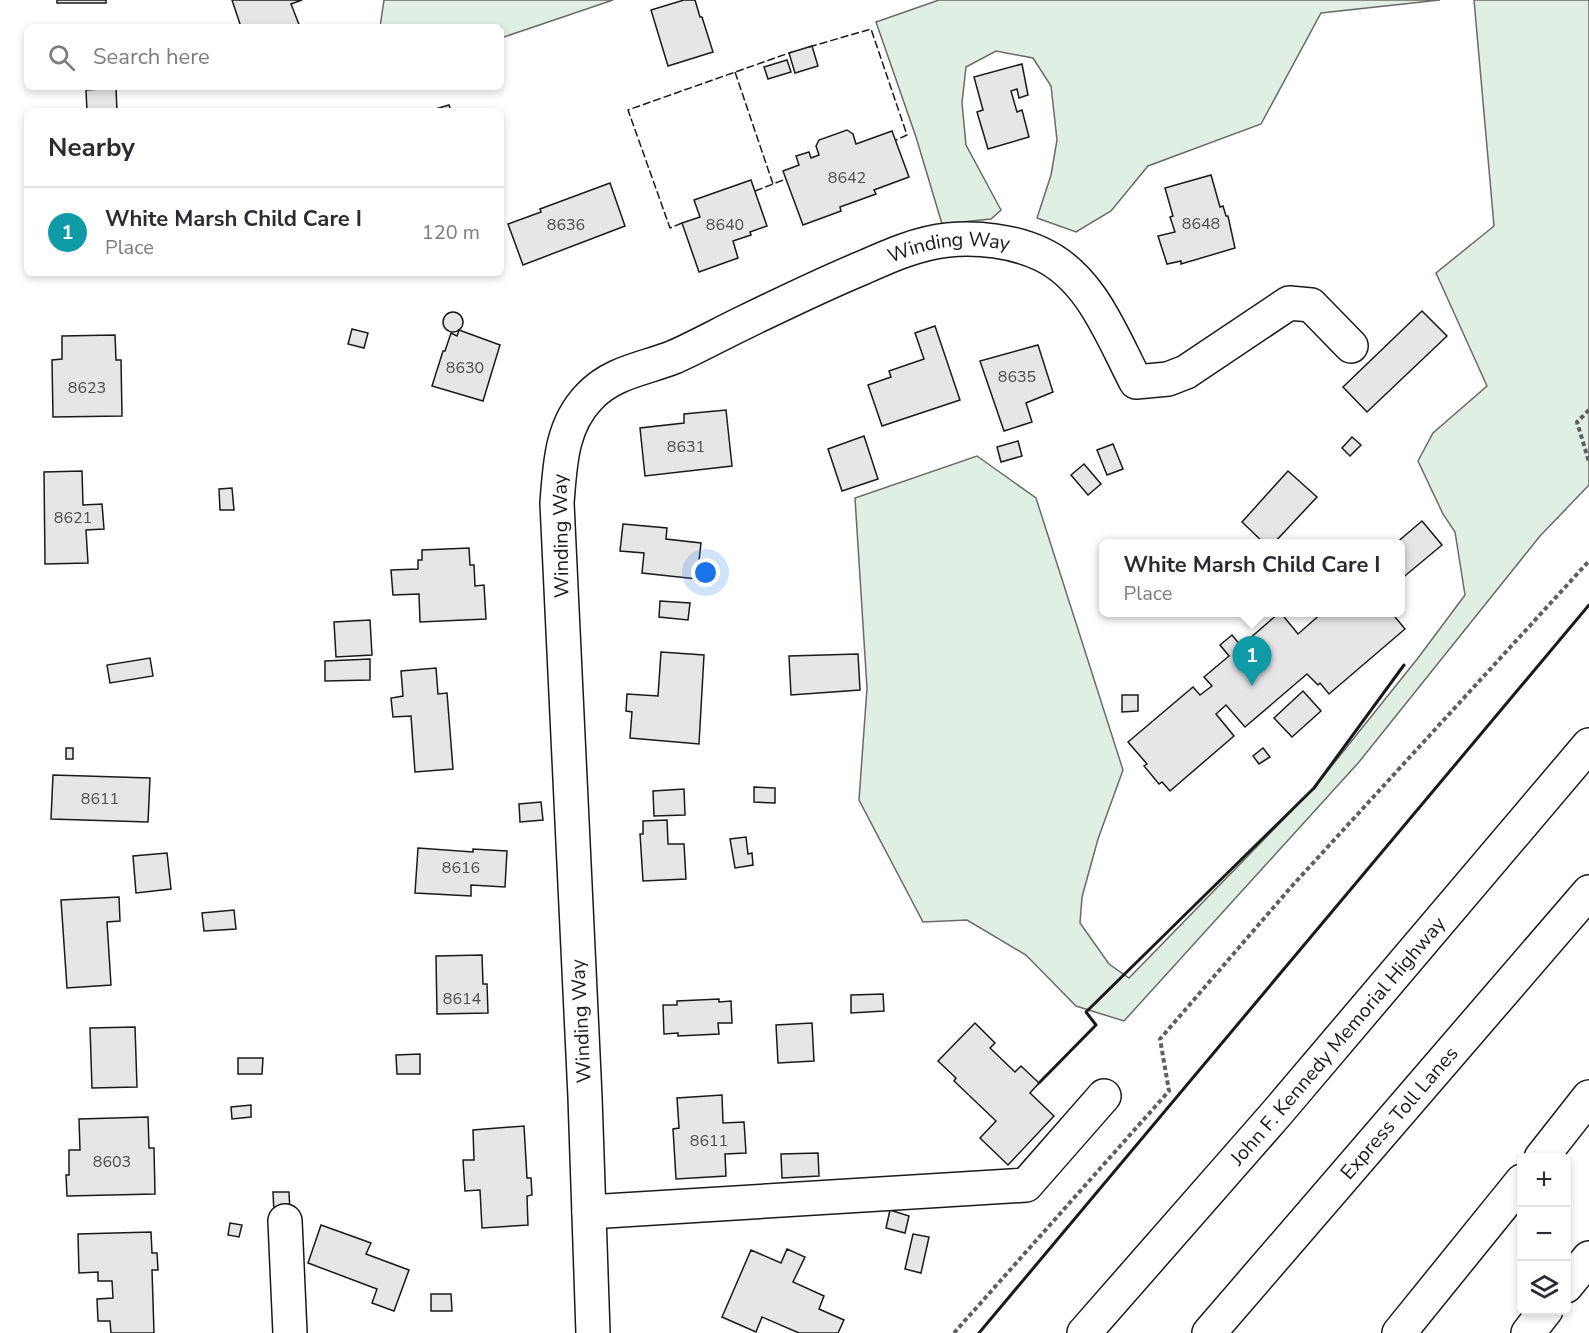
<!DOCTYPE html>
<html lang="en">
<head>
<meta charset="utf-8">
<style>
	body { margin:0; font-family:"Nunito Sans",sans-serif; background:#f2f2f3; color:#2b2b33 }
	.controls { position:absolute; right:18px; bottom:18px; display:grid; overflow:hidden; border-radius:9px; box-shadow:0 3px 9px #0003 }
	.controls button { width:54px; height:54px; display:grid; place-items:center; padding:0; border:0; border-bottom:2px solid #e1e1e2; background:#fff; color:#2b2b33; font:30px sans-serif }
	.you { position:absolute; left:706px; top:573px; width:21px; height:21px; margin:-15px; border:4px solid #fff; border-radius:50%; background:#1a73e8; box-shadow:0 0 0 9px #1a73e833 }
	.badge { display:grid; place-items:center; width:39px; height:39px; border-radius:50%; background:#b45309; color:#fff; font-size:20px; font-weight:700 }
	.pin { position:absolute; translate:-50% -50px; filter:drop-shadow(0 2px 3px #0008) }
	.pin::after { content:''; position:absolute; top:32px; width:21px; height:18px; background:inherit; clip-path:polygon(0 0,100% 0,50% 100%) }
	.popup { position:absolute; left:1099px; top:539px; width:306px; height:78px; box-sizing:border-box; display:grid; place-content:center; border-radius:9px; background:#fff; filter:drop-shadow(0 2px 4px #0005); font-size:20px; white-space:nowrap; color:#7c7c81 }
	.popup b { font-size:22px; color:#2b2b33 }
	.popup::after { content:''; position:absolute; left:50%; top:100%; margin-left:-12px; border:12px solid transparent; border-top-color:#fff }
	.list { margin:0; padding:0; list-style:none }
	h2 { display:flex; justify-content:space-between; align-items:center; height:78px; margin:0; padding:0 24px; font-size:26px }
	h2 small { font-size:20px; font-weight:400; color:#7c7c81 }
	.list li { display:grid; grid-template-columns:39px 1fr auto; gap:18px; align-items:center; box-sizing:border-box; height:90px; padding:0 24px; border-top:2px solid #e1e1e2 }
	.list b { display:block; font-size:22px; white-space:nowrap }
	.list p { margin:0; font-size:20px; white-space:nowrap; color:#7c7c81 }
	.list em { font-size:20px; font-style:normal; color:#7c7c81 }
	.icon { flex:none; width:33px; height:33px; fill:none; stroke:currentColor; stroke-width:2; stroke-linecap:round; stroke-linejoin:round }
	.map { position:relative; flex:none; width:1589px; height:1333px; overflow:hidden }
	.search { position:absolute; background:#fff; box-shadow:0 3px 9px #0003; left:24px; top:24px; width:480px; height:66px; display:flex; align-items:center; gap:15px; box-sizing:border-box; padding:0 21px; border-radius:9px; color:#7c7c81; font-size:22px }
	.panel { position:absolute; background:#fff; box-shadow:0 3px 9px #0003; left:24px; top:108px; width:480px; height:168px; border-radius:9px }
	.map>svg:first-child { display:block }
</style>
</head>
<body>
<div class="map">
<svg width="1589" height="1333" viewBox="0 0 1589 1333">
	<rect width="100%" height="100%" fill="#fff"/>
	<g fill="#e0efe3" stroke="#6a6a6a" stroke-width="1.5">
		<polygon points="384,0 613,0 501,38 501,27 380,27"/>
		<polygon points="939,0 1440,0 1321,13 1261,124 1148,166 1111,211 1076,232 1037,218 1051,175 1057,140 1051,86 1033,58 996,51 966,67 962,103 966,145 1001,210 991,219 942,224 916,137 876,22"/>
		<polygon points="1474,0 1589,0 1589,485 1540,536 1359,762 1124,1021 1076,1006 1026,955 967,920 923,922 859,800 867,688 855,498 977,456 1036,498 1123,770 1098,839 1082,897 1080,923 1109,964 1129,978 1314,788 1418,658 1465,595 1455,532 1443,514 1418,461 1433,433 1487,386 1436,273 1494,226"/>
	</g>
	<g fill="#e6e6e6" stroke="#1a1a1a" stroke-width="1.5">
		<rect x="57" y="0" width="49" height="3"/>
		<polygon points="232,0 302,0 291,4 300,27 241,27"/>
		<polygon points="684,0 695,0 700,17 702,17 713,52 668,66 651,10"/>
		<polygon points="812,46 818,66 795,73 789,53"/>
		<polygon points="787,60 791,72 768,79 764,67"/>
		<polygon points="1022,64 1028,95 1019,98 1017,89 1011,91 1017,112 1022,110 1029,137 988,149 977,112 983,110 974,77"/>
		<polygon points="116,88 117,111 87,111 86,90"/>
		<polygon points="449,105 451,111 432,110"/>
		<polygon points="847,130 853,134 856,144 892,131 909,177 874,190 876,194 840,207 841,211 803,225 783,171 799,165 796,156 809,152 811,158 819,155 816,146 819,140"/>
		<polygon points="1211,175 1220,207 1223,206 1226,216 1228,216 1235,248 1181,264 1181,261 1167,264 1158,236 1175,232 1170,217 1173,216 1165,188"/>
		<polygon points="751,180 767,226 750,232 751,235 733,241 738,258 699,272 682,223 700,217 694,200"/>
		<polygon points="610,183 625,226 523,265 508,224 541,212 540,209"/>
		<polygon points="1422,311 1447,336 1367,412 1343,387"/>
		<circle cx="453" cy="322" r="10"/>
		<polygon points="935,326 960,400 882,426 868,385 891,377 889,371 924,359 915,333"/>
		<polygon points="352,329 368,333 364,348 348,344"/>
		<polygon points="459,330 500,345 483,401 432,386 443,351 445,351 451,333 457,336"/>
		<polygon points="115,335 116,360 121,360 122,416 53,417 52,360 62,359 62,336"/>
		<polygon points="1038,345 1053,392 1026,403 1032,422 1004,431 980,361"/>
		<polygon points="726,410 732,466 645,476 640,428 684,423 684,414"/>
		<polygon points="864,436 878,479 842,491 828,449"/>
		<polygon points="1352,437 1361,445 1350,456 1342,448"/>
		<polygon points="1018,441 1022,456 1001,462 997,447"/>
		<polygon points="1113,444 1123,469 1107,475 1097,450"/>
		<polygon points="1084,464 1101,484 1088,495 1071,475"/>
		<polygon points="82,471 83,505 102,504 104,529 86,530 88,563 45,564 44,472"/>
		<polygon points="1288,471 1317,497 1273,544 1265,544 1242,522"/>
		<polygon points="232,488 234,510 220,510 219,489"/>
		<polygon points="1422,521 1442,545 1400,580 1400,544 1395,544"/>
		<polygon points="623,524 667,528 666,539 701,543 697,579 642,573 644,553 620,551"/>
		<polygon points="469,548 470,565 474,565 475,586 484,585 486,619 420,622 419,594 393,595 391,570 418,569 418,560 422,560 422,550"/>
		<polygon points="660,601 690,603 688,620 659,617"/>
		<polygon points="1280,612 1298,634 1323,612 1391,612 1405,629 1329,694 1320,683 1318,685 1307,674 1245,727 1226,705 1216,714 1234,736 1170,791 1162,782 1159,784 1144,766 1147,764 1128,742 1193,687 1200,695 1212,686 1204,677 1229,656 1220,645 1232,635 1241,646"/>
		<polygon points="370,620 372,655 336,657 334,622"/>
		<polygon points="661,652 704,655 699,744 630,738 632,712 626,711 627,694 658,696"/>
		<polygon points="858,654 860,690 791,695 789,656"/>
		<polygon points="150,658 153,676 110,683 107,665"/>
		<polygon points="370,659 370,680 325,681 325,661"/>
		<polygon points="436,668 438,694 447,693 453,769 415,772 411,716 393,717 391,698 403,696 401,671"/>
		<polygon points="1303,691 1321,711 1292,737 1274,718"/>
		<polygon points="1122,695 1138,695 1138,711 1122,712"/>
		<rect x="66" y="748" width="7" height="11"/>
		<polygon points="1263,748 1270,757 1259,764 1253,756"/>
		<polygon points="53,775 150,778 148,822 51,819"/>
		<polygon points="754,787 775,788 775,803 754,802"/>
		<polygon points="684,789 685,815 654,816 653,791"/>
		<polygon points="541,802 543,820 520,822 519,804"/>
		<polygon points="667,820 668,844 684,844 686,879 643,881 640,834 643,834 643,821"/>
		<polygon points="746,837 748,854 752,853 753,865 735,868 730,839"/>
		<polygon points="418,848 473,852 473,849 507,851 505,887 471,885 471,896 415,893"/>
		<polygon points="167,853 171,889 136,893 133,856"/>
		<polygon points="119,897 120,921 107,922 111,985 67,988 61,900"/>
		<polygon points="234,910 236,929 204,931 202,913"/>
		<polygon points="482,955 483,984 487,984 488,1013 437,1014 436,956"/>
		<polygon points="883,994 884,1011 851,1013 851,995"/>
		<polygon points="719,999 719,1002 731,1001 732,1023 718,1023 719,1034 678,1036 678,1033 664,1034 663,1005 677,1005 677,1001"/>
		<polygon points="812,1023 814,1061 778,1063 776,1025"/>
		<polygon points="975,1023 995,1043 990,1048 1015,1072 1021,1066 1038,1082 1039,1083 1030,1093 1054,1116 1008,1165 980,1138 996,1121 954,1081 956,1078 938,1061"/>
		<polygon points="135,1027 137,1087 92,1088 90,1028"/>
		<polygon points="420,1054 420,1074 397,1074 396,1055"/>
		<polygon points="238,1058 263,1058 262,1074 238,1074"/>
		<polygon points="722,1095 723,1123 744,1122 746,1153 725,1154 726,1176 676,1179 673,1129 679,1128 677,1098"/>
		<polygon points="251,1105 251,1117 232,1119 231,1107"/>
		<polygon points="148,1117 149,1148 154,1148 155,1194 67,1196 66,1175 69,1175 69,1150 80,1150 79,1119"/>
		<polygon points="524,1126 527,1178 531,1178 532,1195 527,1196 528,1225 482,1228 480,1190 465,1191 463,1160 474,1160 473,1130"/>
		<polygon points="818,1153 819,1176 782,1178 781,1154"/>
		<polygon points="273,1192 289,1192 290,1212 274,1213"/>
		<polygon points="890,1210 909,1216 905,1233 886,1228"/>
		<polygon points="230,1223 242,1225 239,1237 228,1235"/>
		<polygon points="321,1225 371,1243 366,1254 409,1270 394,1311 372,1303 377,1289 308,1263"/>
		<polygon points="151,1232 152,1253 157,1253 158,1270 152,1270 154,1333 111,1333 110,1321 98,1321 97,1299 113,1298 112,1281 98,1281 98,1272 79,1273 78,1234"/>
		<polygon points="913,1234 929,1237 921,1273 905,1269"/>
		<polygon points="787,1249 805,1257 793,1282 824,1296 819,1309 844,1320 838,1333 799,1333 762,1317 756,1332 722,1317 751,1250 781,1263"/>
		<polygon points="431,1294 451,1294 452,1311 431,1311"/>
	</g>
	<g fill="none" stroke-linecap="round" stroke-linejoin="round">
		<g stroke="#1a1a1a" stroke-width="36">
			<g id="minor">
				<polyline points="589,1212 1026,1185 1104,1096"/>
				<polyline points="285,1221 290,1333"/>
				<path id="s1" d="M593 1333 585 1097 557 503C560 465 561 426 589 397 612 372 644 369 674 357 697 347 720 334 743 323 782 304 821 285 862 268 889 256 918 243 948 240 978 237 1013 241 1041 254 1091 277 1112 336 1136 382L1168 379 1186 372 1289 303 1311 305 1351 346"/>
			</g>
		</g>
		<g stroke="#1a1a1a" stroke-width="36">
			<g id="highway">
				<polyline points="1541,1158 1589,1097"/>
				<polyline points="1566,1286 1589,1258"/>
				<path id="s2" d="M1084 1333 1276 1114 1589 745"/>
				<path id="s3" d="M1209 1333 1589 892"/>
				<polyline points="1399,1333 1522,1181"/>
				<polyline points="1528,1333 1546,1310"/>
			</g>
		</g>
		<g stroke="#5f5f5f" stroke-width="4" stroke-dasharray="4.5 3" stroke-linecap="butt">
			<polyline points="1589,410 1577,422 1589,462"/>
			<polyline points="954,1333 1169,1091 1160,1039 1292,886 1589,561"/>
		</g>
		<use href="#minor" stroke="#fff" stroke-width="33"/>
		<use href="#highway" stroke="#fff" stroke-width="33"/>
		<g stroke="#1a1a1a" stroke-width="1.5" stroke-dasharray="8 3" stroke-linecap="butt">
			<polyline points="809,47 871,29 907,135 896,140"/>
			<polyline points="735,72 773,184"/>
			<polyline points="755,191 786,179"/>
			<polyline points="682,223 670,228 628,110 792,52"/>
		</g>
		<g stroke="#1a1a1a" stroke-width="3">
			<polyline points="1039,1083 1096,1025 1086,1012 1314,788 1404,665"/>
			<polyline points="979,1333 1589,605"/>
		</g>
	</g>
	<g text-anchor="middle" dominant-baseline="central" stroke-width="4.5" stroke-linejoin="round" paint-order="stroke">
		<g font-size="16" fill="#4d4d4d">
			<text x="847" y="178">8642</text>
			<text x="1201" y="224">8648</text>
			<text x="566" y="225">8636</text>
			<text x="725" y="225">8640</text>
			<text x="465" y="368">8630</text>
			<text x="1017" y="377">8635</text>
			<text x="87" y="388">8623</text>
			<text x="686" y="447">8631</text>
			<text x="73" y="518">8621</text>
			<text x="100" y="799">8611</text>
			<text x="461" y="868">8616</text>
			<text x="462" y="999">8614</text>
			<text x="709" y="1141">8611</text>
			<text x="112" y="1162">8603</text>
		</g>
		<g font-size="20" fill="#1a1a1a" stroke="#fff">
			<text stroke="none"><textPath href="#s1" startOffset="1338">Winding Way</textPath></text>
			<text transform="translate(561 536) rotate(-91)">Winding Way</text>
			<text transform="translate(581 1021) rotate(-93)">Winding Way</text>
			<text stroke="none"><textPath href="#s2" startOffset="387">John F. Kennedy Memorial Highway</textPath></text>
			<text stroke="none"><textPath href="#s3" startOffset="291">Express Toll Lanes</textPath></text>
		</g>
	</g>
</svg>
<div class="controls">
<button>+</button>
<button>−</button>
<button><svg class="icon" aria-label="layers" viewBox="0 0 24 24"><path d="M12 4l9 5-9 5-9-5zM3 14l9 5 9-5"/></svg></button>
</div>
<div class="you"></div>
<div class="pin badge" style="left:1252px;top:686px;background:#0f9aa8">1</div>
<div class="popup"><b>White Marsh Child Care I</b>Place</div>
<div class="search"><svg class="icon" aria-label="search" viewBox="0 0 24 24"><circle cx="10" cy="10" r="6"/><path d="M15 15l6 6"/></svg>Search here</div>
<section class="panel">
<h2>Nearby<small></small></h2>
<ul class="list">
<li><span class="badge" style="background:#0f9aa8">1</span><div><b>White Marsh Child Care I</b><p>Place</p></div><em>120 m</em></li>
</ul>
</section>
</div>
</body>
</html>
